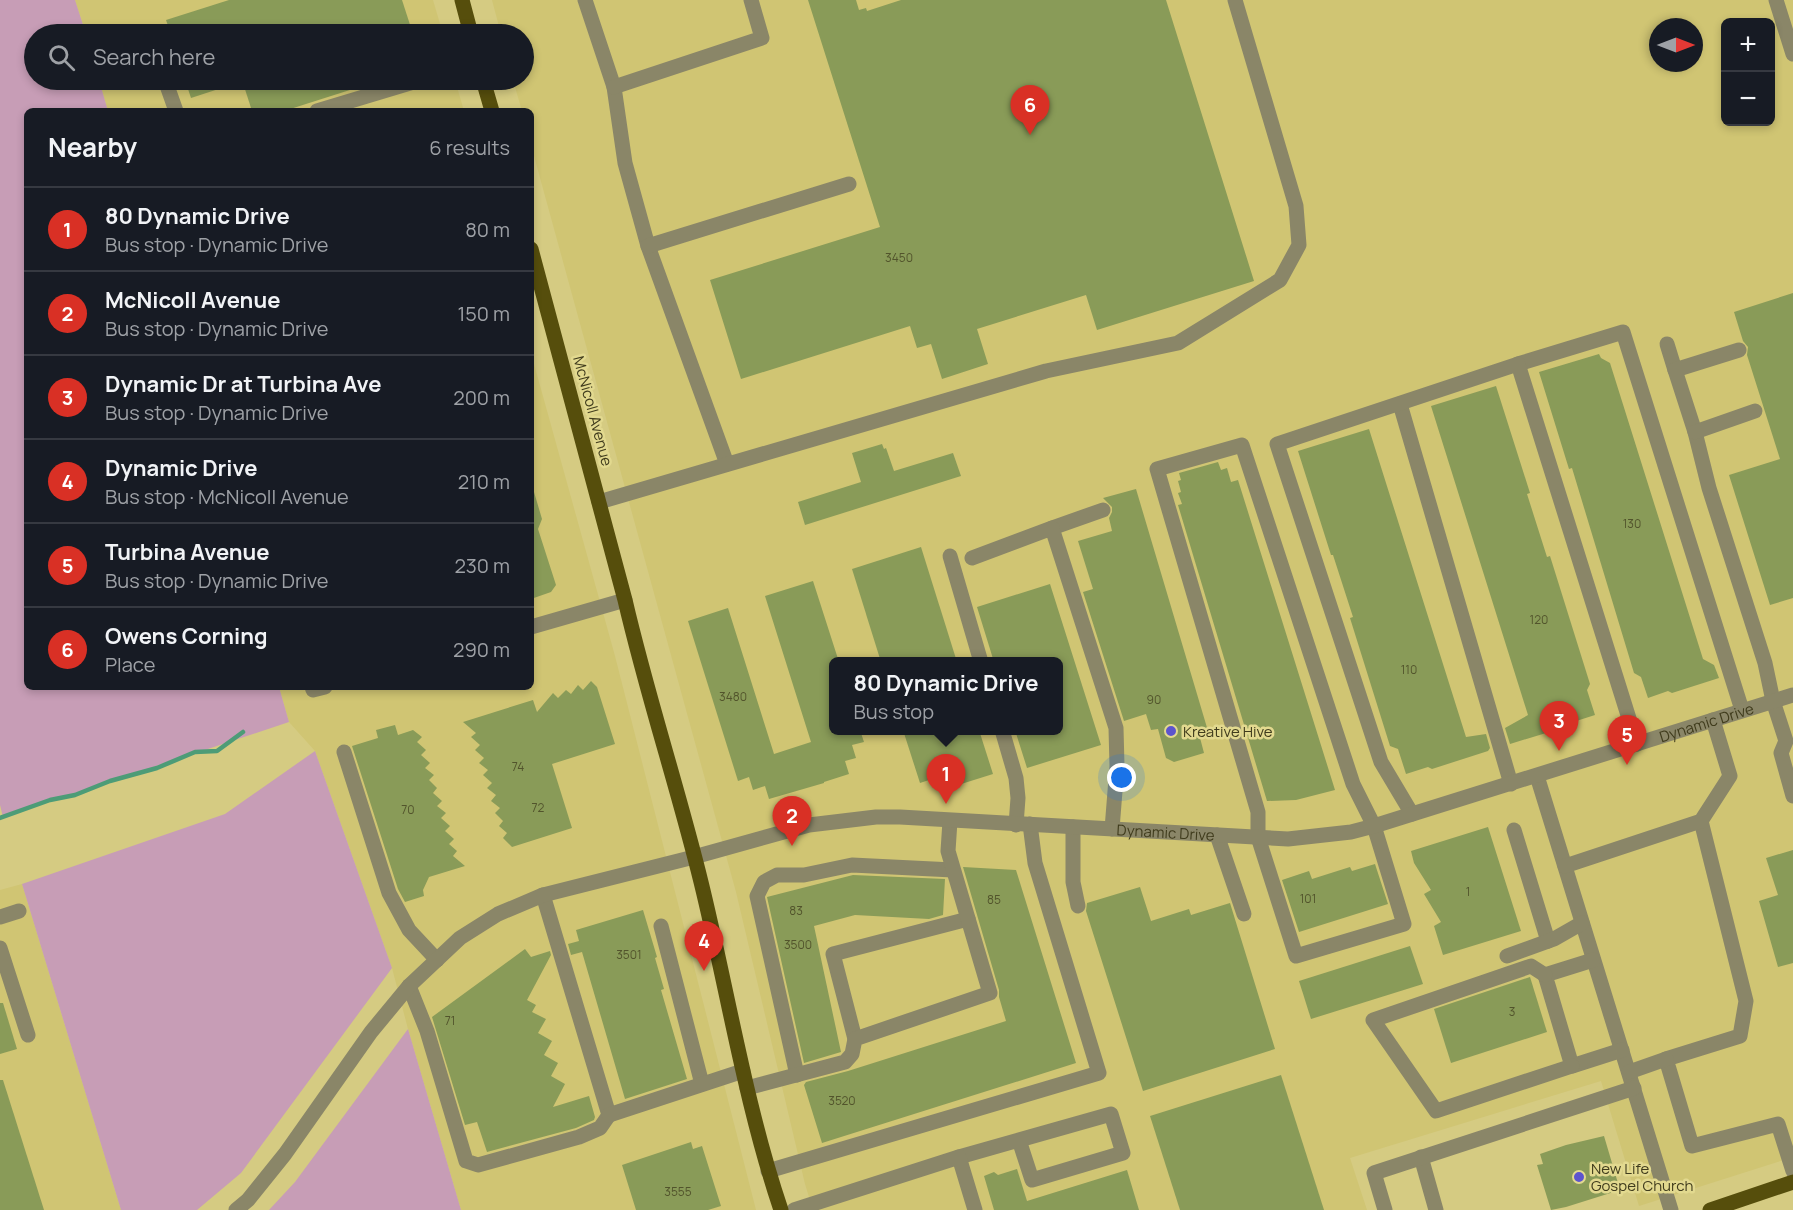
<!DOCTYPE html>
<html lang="en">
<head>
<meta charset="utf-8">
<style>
	body { margin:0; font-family:Manrope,sans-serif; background:#20242c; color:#f1f3f6 }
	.controls { position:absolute; right:18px; top:18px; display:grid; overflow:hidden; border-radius:9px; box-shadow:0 3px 9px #0003 }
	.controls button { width:54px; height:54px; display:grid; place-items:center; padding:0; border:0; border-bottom:2px solid #363941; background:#171b24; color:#f1f3f6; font:30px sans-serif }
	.compass { position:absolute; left:1649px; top:18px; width:54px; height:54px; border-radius:50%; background:#171b24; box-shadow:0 3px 9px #0003; rotate:90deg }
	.you { position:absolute; left:1122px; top:778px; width:21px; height:21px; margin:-15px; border:4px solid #fff; border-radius:50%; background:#1a73e8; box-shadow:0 0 0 9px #1a73e833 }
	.badge { display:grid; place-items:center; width:39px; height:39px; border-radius:50%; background:#d93025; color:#fff; font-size:20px; font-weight:700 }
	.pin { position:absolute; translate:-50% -50px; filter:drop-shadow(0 2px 3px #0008) }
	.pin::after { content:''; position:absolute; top:32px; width:21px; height:18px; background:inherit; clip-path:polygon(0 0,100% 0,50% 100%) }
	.popup { position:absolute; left:829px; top:657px; width:234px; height:78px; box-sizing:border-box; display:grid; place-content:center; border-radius:9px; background:#171b24; filter:drop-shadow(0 2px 4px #0005); font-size:20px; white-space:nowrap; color:#9ea1a6 }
	.popup b { font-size:22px; color:#f1f3f6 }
	.popup::after { content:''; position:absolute; left:50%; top:100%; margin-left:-12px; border:12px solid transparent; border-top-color:#171b24 }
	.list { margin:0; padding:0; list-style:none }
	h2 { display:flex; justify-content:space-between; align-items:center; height:78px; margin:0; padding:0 24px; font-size:26px }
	h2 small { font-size:20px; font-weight:400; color:#9ea1a6 }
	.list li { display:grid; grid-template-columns:39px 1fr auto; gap:18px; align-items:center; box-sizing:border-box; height:84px; padding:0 24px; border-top:2px solid #363941 }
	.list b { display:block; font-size:22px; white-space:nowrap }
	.list p { margin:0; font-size:20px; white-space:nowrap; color:#9ea1a6 }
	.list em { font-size:20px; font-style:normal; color:#9ea1a6 }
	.icon { flex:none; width:33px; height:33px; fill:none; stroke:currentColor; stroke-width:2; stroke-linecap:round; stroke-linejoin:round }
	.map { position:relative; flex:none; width:1793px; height:1210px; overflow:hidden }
	.search { position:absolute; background:#171b24; box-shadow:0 3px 9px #0003; left:24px; top:24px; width:510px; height:66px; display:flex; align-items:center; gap:15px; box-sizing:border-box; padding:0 21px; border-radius:33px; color:#9ea1a6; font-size:22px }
	.panel { position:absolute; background:#171b24; box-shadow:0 3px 9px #0003; left:24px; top:108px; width:510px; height:582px; border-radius:9px }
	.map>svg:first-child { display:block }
</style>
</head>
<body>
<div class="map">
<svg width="1793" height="1210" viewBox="0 0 1793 1210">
	<rect width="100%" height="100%" fill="#d5cb82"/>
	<g fill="#d0c573" fill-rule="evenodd">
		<polygon points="75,0 433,0 443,34 86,34"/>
		<path d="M492 0H1793V1157L1639 1206 1601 1081 1350 1158 1367 1210H813L805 1184 736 892 531 145V111H522L513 80H524V34H501ZM1726 22H1770V122H1726ZM1658 27H1694V63H1658ZM834 662H1058V730H834Z"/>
		<polygon points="99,80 455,80 464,111 108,111"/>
		<polygon points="531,353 615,656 756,1210 461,1210 408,1029 392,968 315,751 289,722 279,687 531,687"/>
		<polygon points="22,884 121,1210 0,1210 0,890"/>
	</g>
	<g fill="#c79db6">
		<polygon points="0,0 75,0 86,34 34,34 34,80 99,80 108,111 27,111 27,687 279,687 289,722 3,817 0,805"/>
		<polygon points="315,751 392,968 241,1173 197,1210 121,1210 22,884 225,814"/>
		<polygon points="408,1029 461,1210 269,1210 295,1182"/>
	</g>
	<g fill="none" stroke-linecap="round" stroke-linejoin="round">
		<polyline stroke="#4d9c77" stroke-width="4.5" points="0,818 50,800 75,795 110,781 157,768 195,752 217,751 243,732"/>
	</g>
	<g fill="#899b58">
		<polygon points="229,0 402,0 413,34 171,34 166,20"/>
		<polygon points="808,0 856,0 859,10 866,8 867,11 901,0 1166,0 1254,281 1097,330 1086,295 977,329 988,364 942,379 931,344 917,348 910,326 741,379 710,280 880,227"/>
		<polygon points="185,80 240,80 240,82 191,98"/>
		<polygon points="242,80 374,80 375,82 284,111 252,111"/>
		<polygon points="1793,293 1793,598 1770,605 1729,475 1780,459 1747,355 1748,347 1743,341 1734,312"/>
		<polygon points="1599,354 1601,358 1610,363 1703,659 1714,665 1719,678 1672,693 1668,691 1648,698 1641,677 1634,673 1572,468 1569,469 1539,372"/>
		<polygon points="1496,386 1530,493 1527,494 1547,557 1550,556 1590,684 1587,690 1595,715 1570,723 1569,726 1510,744 1505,728 1528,715 1431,406"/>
		<polygon points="1369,429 1466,737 1486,734 1490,748 1488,751 1432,769 1428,767 1406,774 1398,749 1390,746 1350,618 1353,617 1333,555 1331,555 1298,451"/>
		<polygon points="882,444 884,449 886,448 894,471 953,453 961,476 805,525 798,502 861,482 852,453"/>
		<polygon points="1218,462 1221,470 1227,468 1231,482 1238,480 1335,790 1296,800 1267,801 1178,505 1182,504 1178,493 1181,492 1178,481 1181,480 1179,473"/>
		<polygon points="1136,489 1208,731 1199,734 1204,753 1174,762 1166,758 1158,729 1151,730 1146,714 1124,721 1083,592 1093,589 1078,541 1112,531 1109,518 1112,512 1112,507 1103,498"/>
		<polygon points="531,492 534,492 542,519 538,529 556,585 551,592 531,599"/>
		<polygon points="921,547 957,662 881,662 852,569"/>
		<polygon points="813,581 839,662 834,662 834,730 860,730 864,742 852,745 856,758 845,761 849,774 824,782 824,783 769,799 765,786 753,790 749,777 738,781 688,621 728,608 774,754 811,742 765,596"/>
		<polygon points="1050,584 1101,745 1027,768 1015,730 1059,730 1059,662 994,662 977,607"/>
		<polygon points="591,681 597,687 615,744 552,764 572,828 512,847 503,838 507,833 499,826 503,821 495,813 500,808 491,801 496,795 487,788 492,783 483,775 488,770 479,763 484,758 475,750 480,745 471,737 476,733 463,722 533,700 537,712 553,693 558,698 566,690 571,694 578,685 583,690"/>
		<polygon points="395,725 398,735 413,730 422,737 417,742 426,750 421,755 430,763 425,768 434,775 429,780 437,788 433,793 442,801 437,806 446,813 441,818 450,826 445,831 454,839 449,844 457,851 453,856 465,866 429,877 423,890 424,896 405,902 398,889 352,746 378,738 376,730"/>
		<polygon points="903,730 979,730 993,774 958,785 958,783 948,786 944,775 920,783"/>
		<polygon points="1488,827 1521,931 1443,955 1434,926 1441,922 1424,894 1431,890 1414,863 1411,851"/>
		<polygon points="1793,850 1793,963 1778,967 1759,901 1778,895 1766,858"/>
		<polygon points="1375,864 1388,904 1299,932 1282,880 1309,871 1312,879 1350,867 1352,871"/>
		<polygon points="963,867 1016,870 1076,1063 822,1143 804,1085 806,1082 848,1071 1006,1021 999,997 999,990"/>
		<polygon points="853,875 945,879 943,915 929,919 855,915 814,926 841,1052 804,1063 767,897"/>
		<polygon points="1140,887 1151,921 1189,909 1191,915 1230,903 1275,1049 1143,1091 1086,911 1087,903"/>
		<polygon points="643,910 657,957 655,958 664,989 661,990 687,1079 625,1099 582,952 571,955 568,944 579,941 576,930"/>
		<polygon points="1410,946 1423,984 1311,1019 1299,981"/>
		<polygon points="525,949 531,957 550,951 551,955 527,1000 536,1005 532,1012 546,1019 538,1033 552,1041 544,1055 558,1063 551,1076 565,1084 553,1107 589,1096 595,1117 594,1120 576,1128 487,1152 477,1122 465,1125 432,1017"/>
		<polygon points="1530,977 1547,1032 1451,1063 1434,1009"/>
		<polygon points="0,1003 3,1003 17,1049 0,1054"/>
		<polygon points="1281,1075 1324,1210 1180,1210 1150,1116"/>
		<polygon points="0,1080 3,1080 44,1210 0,1210"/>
		<polygon points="1604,1136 1620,1190 1566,1207 1551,1210 1537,1165 1543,1164 1540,1154 1566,1145"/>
		<polygon points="691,1142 693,1149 702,1146 721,1206 708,1210 636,1210 622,1165"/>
		<polygon points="1017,1169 1027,1201 1127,1170 1139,1210 994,1210 984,1176 994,1172 998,1175"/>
	</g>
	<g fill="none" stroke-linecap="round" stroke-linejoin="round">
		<g stroke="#8a8668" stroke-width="15">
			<polyline points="585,0 614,87 625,163 648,246 727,464"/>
			<polyline points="1776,0 1793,54"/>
			<polyline points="165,80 176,111"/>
			<polyline points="614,87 762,38 751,0"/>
			<polyline points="317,111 420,80"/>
			<polyline points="648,246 849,184"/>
			<polyline points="1667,344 1675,370"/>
			<polyline points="1739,350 1675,370 1695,432 1709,488 1765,663 1773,701 1786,741 1781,753 1793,796"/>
			<polyline points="1518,364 1623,332 1742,710"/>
			<polyline points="1400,404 1511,784"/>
			<polyline points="1695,432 1755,411"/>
			<polygon points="1242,445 1353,784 1374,826 1404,924 1296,956 1258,837 1258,812 1157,469"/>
			<polyline points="599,502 1046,371 1178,343 1280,280 1299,245 1296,206 1235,0"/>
			<polyline points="1052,528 1103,510"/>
			<polyline points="950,556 981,662"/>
			<polyline points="972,558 1052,528 1116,728 1117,766 1112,829"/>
			<polyline points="531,627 625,600"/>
			<polyline points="312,687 313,690 325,687"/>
			<polyline points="1002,730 1016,778 1018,798 1016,825"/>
			<polyline points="344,752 389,893 409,930 437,960"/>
			<polyline points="1537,776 1671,1210"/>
			<polyline points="1412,814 1381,762 1277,444 1518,364 1637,744"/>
			<polyline points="1701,821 1746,1001 1740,1036 1666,1059 1692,1146 1778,1124 1793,1171"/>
			<polyline points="1073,827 1073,882 1078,906"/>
			<polyline points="1514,830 1548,941"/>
			<polyline points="1217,835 1244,914"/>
			<polyline points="1565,866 1701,821 1730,776 1713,720"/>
			<polyline points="0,917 19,911"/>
			<polyline points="661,926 702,1084"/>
			<polyline points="0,948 28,1035"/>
			<polyline points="1507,956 1554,939 1582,923"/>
			<polyline points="1593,960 1545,975 1572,1066 1622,1050"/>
			<polyline points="1545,975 1531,966 1373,1020 1436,1111 1572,1066"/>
			<polyline points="409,986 427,1031 466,1161 478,1165 579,1137 600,1128 609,1115 543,895"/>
			<polyline points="855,1039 833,954 968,919"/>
			<polyline points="1629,1072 1666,1059"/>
			<polyline points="797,1075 757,896 764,882 777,875 804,875 852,865 953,870"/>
			<polyline points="747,1088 845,1062 852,1054 855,1039 990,993 948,851 950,821"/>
			<polyline points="609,1115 743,1071"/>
			<polyline points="959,1157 1111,1114 1123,1153 1032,1180 1019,1140"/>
			<polyline points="1421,1157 1436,1210"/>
			<polyline points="768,1171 1099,1073 1035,863 1030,824"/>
			<path id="s1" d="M236 1210 248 1200 285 1154 371 1032 409 986 460 938 498 914 543 895 694 857 809 825 876 817H900L1288 839 1351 832 1374 826 1793 695"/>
			<polyline points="794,1210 959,1157 975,1210"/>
			<polyline points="1385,1210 1374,1173 1634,1088"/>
		</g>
		<g stroke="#564e0c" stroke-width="15">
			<polyline points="462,0 471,34"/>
			<polyline points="483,80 492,111"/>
			<path d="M531 249 625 600C647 695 678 788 701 882 728 992 745 1103 781 1210"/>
			<polyline points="1710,1210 1793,1182"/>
		</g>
	</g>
	<g fill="#5d54cd" stroke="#e2d98f" stroke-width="2">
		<circle cx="1171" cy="731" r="6"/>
		<circle cx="1579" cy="1177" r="6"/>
	</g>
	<g text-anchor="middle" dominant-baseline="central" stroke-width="5" stroke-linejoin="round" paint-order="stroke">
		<g font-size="12" fill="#52542c">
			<text x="899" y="257">3450</text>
			<text x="1632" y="523">130</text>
			<text x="1539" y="619">120</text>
			<text x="1409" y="669">110</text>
			<text x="733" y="696">3480</text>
			<text x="1154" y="699">90</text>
			<text x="518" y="766">74</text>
			<text x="538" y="807">72</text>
			<text x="408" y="809">70</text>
			<text x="1468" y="891">1</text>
			<text x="1308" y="898">101</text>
			<text x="994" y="899">85</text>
			<text x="796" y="910">83</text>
			<text x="798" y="944">3500</text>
			<text x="629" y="954">3501</text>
			<text x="1512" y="1011">3</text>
			<text x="450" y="1020">71</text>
			<text x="842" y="1100">3520</text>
			<text x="678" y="1191">3555</text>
		</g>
		<g font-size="15" fill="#403c1d" stroke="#e2d98f">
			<text transform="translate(593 411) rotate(75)">McNicoll Avenue</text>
			<text stroke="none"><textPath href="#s1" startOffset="1638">Dynamic Drive</textPath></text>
			<text stroke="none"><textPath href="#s1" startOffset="1080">Dynamic Drive</textPath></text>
		</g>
		<g font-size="15" fill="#403c1d" stroke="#e2d98f" text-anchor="start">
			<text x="1183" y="731">Kreative Hive</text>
			<text x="1591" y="1168">New Life<tspan x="1591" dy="17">Gospel Church</tspan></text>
		</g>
	</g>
</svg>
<div class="controls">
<button>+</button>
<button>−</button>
</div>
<svg class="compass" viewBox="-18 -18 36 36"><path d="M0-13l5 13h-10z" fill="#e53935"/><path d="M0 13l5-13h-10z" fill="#9ea1a6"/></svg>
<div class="you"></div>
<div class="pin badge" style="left:946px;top:804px">1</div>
<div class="popup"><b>80 Dynamic Drive</b>Bus stop</div>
<div class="pin badge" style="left:792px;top:846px">2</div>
<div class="pin badge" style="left:1559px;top:751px">3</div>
<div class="pin badge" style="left:704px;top:971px">4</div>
<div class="pin badge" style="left:1627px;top:765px">5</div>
<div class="pin badge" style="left:1030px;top:135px">6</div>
<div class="search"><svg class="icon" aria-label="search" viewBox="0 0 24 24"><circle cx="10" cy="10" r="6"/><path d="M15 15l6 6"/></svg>Search here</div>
<section class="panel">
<h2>Nearby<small>6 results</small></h2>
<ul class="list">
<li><span class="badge">1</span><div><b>80 Dynamic Drive</b><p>Bus stop · Dynamic Drive</p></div><em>80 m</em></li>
<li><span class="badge">2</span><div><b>McNicoll Avenue</b><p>Bus stop · Dynamic Drive</p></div><em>150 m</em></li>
<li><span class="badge">3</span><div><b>Dynamic Dr at Turbina Ave</b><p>Bus stop · Dynamic Drive</p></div><em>200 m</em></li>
<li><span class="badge">4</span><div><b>Dynamic Drive</b><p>Bus stop · McNicoll Avenue</p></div><em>210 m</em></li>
<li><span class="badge">5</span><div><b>Turbina Avenue</b><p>Bus stop · Dynamic Drive</p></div><em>230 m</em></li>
<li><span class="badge">6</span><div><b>Owens Corning</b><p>Place</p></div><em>290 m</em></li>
</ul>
</section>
</div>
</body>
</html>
